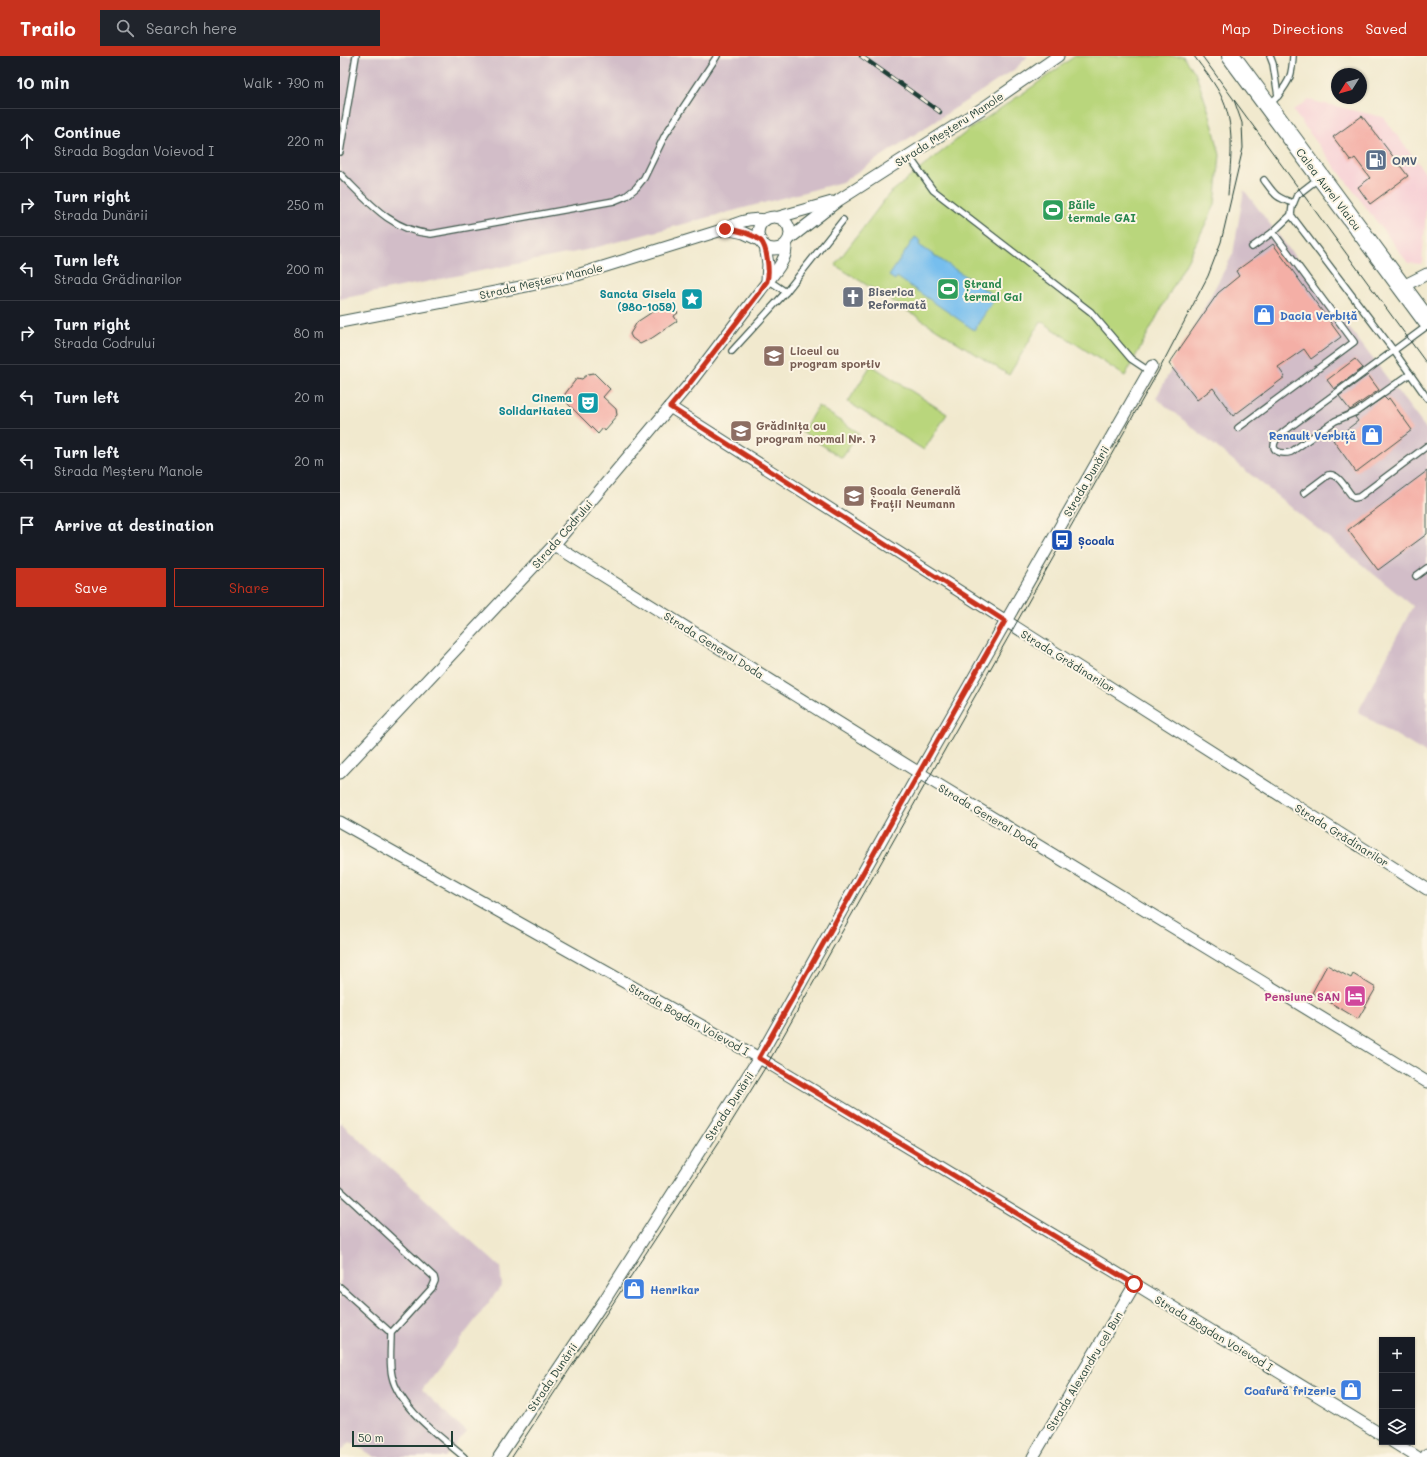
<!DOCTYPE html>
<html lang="en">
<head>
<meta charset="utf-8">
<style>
	body { margin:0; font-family:Mali,sans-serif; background:#20242c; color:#f1f3f6 }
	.controls { position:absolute; right:12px; bottom:12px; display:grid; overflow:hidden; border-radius:0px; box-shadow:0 1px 3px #0004 }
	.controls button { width:36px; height:36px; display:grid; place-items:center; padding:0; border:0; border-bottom:1px solid #363941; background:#171b24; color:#f1f3f6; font:20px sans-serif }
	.compass { position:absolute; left:991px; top:12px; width:36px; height:36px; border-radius:50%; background:#171b24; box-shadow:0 1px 3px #0004; rotate:233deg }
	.scale { position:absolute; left:12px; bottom:10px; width:101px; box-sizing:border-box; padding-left:4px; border:2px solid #1f3d34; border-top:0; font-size:11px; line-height:14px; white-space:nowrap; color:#1f3d34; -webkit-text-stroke:3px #fcf5e5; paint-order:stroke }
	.stop { position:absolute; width:12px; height:12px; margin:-9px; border:3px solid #c8321e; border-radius:50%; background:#fff }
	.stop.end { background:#c8321e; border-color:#fff; box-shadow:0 1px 4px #0008 }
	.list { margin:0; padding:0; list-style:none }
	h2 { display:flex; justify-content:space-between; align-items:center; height:52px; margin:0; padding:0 16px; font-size:17px }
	h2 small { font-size:13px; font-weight:400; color:#9ea1a6 }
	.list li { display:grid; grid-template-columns:26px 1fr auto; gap:12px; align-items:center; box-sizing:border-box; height:64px; padding:0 16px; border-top:1px solid #363941 }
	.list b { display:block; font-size:15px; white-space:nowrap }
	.list p { margin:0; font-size:13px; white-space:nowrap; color:#9ea1a6 }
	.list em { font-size:13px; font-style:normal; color:#9ea1a6 }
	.actions { display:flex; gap:8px; padding:12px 16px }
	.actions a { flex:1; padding:9px 0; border:1px solid #c8321e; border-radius:0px; text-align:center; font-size:14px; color:#c8321e }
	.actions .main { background:#c8321e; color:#fff }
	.icon { flex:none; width:22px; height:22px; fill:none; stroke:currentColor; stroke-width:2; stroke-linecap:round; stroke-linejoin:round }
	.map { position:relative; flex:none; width:1087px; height:1401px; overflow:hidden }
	header { display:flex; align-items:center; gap:24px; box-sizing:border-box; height:56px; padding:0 20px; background:#c8321e; color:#fff }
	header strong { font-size:19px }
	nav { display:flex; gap:22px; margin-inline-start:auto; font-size:14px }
	.search { width:280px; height:36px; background:#20242c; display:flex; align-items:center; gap:10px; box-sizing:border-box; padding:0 14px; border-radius:0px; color:#9ea1a6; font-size:15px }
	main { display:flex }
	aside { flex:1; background:#171b24 }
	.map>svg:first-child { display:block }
</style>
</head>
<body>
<header>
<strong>Trailo</strong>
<div class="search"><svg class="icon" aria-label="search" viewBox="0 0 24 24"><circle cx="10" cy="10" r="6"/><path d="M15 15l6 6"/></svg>Search here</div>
<nav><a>Map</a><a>Directions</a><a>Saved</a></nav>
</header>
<main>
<aside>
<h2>10 min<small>Walk · 790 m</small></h2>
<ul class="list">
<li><svg class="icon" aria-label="ahead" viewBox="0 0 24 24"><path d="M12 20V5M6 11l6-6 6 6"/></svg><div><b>Continue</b><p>Strada Bogdan Voievod I</p></div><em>220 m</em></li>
<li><svg class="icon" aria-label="right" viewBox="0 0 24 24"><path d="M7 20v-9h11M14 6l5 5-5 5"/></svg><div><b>Turn right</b><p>Strada Dunării</p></div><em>250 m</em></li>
<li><svg class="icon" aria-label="left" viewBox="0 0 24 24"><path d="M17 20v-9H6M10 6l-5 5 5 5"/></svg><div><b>Turn left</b><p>Strada Grădinarilor</p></div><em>200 m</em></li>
<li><svg class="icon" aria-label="right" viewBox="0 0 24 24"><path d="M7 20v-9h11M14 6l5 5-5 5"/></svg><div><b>Turn right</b><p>Strada Codrului</p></div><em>80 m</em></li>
<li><svg class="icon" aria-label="left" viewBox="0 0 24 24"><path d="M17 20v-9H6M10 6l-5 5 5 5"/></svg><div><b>Turn left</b></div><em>20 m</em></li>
<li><svg class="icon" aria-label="left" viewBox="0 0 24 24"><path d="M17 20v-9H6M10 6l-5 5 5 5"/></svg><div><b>Turn left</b><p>Strada Meșteru Manole</p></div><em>20 m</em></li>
<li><svg class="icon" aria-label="arrive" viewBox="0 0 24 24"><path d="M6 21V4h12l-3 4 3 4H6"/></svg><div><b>Arrive at destination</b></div></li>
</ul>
<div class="actions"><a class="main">Save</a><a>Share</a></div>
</aside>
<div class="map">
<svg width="1087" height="1401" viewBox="0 0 1087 1401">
	<rect width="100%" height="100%" fill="#fcf5e5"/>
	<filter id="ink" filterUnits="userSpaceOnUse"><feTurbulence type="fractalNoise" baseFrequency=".025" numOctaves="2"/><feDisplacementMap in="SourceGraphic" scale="8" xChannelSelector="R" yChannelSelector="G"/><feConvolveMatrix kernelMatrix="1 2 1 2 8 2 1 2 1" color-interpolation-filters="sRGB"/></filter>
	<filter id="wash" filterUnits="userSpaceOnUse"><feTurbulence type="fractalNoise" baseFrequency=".012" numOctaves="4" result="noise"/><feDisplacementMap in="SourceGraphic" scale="16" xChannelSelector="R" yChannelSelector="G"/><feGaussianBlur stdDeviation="0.9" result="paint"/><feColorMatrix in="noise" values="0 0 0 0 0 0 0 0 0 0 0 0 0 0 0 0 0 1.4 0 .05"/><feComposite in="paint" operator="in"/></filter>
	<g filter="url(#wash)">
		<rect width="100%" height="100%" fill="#f1e9ce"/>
		<polygon fill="#f7cfd5" points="968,44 1043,61 1087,119 1087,142 1082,208 1068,207 953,55"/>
		<g fill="#d2bdc8">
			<polygon points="0,0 688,0 675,13 502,126 246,194 0,243"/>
			<polygon points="904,134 1087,374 1087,698 1018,656 1073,550 816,342 893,198"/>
			<polygon points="0,1066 160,1211 162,1229 82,1334 127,1376 105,1401 35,1401 10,1386 0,1396"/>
		</g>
		<g fill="#b9d67c" stroke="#6c8a58">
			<polygon points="735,0 843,0 855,16 870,59 880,99 875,149 849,201 785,320 701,265 669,319 495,209 549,138 630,73 692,31"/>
			<polygon points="531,309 607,358 584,394 508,346"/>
			<polygon points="478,350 519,377 502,402 462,376"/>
		</g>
		<polygon fill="#76beee" stroke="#4a7e91" points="575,181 581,185 579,189 656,241 634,274 557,221 555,224 549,220"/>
		<g id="blocks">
			<g fill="#f4afa6">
				<polygon points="1022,60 1068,120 1030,148 1018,131 1030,122 1015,102 1011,105 993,81"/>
				<polygon points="933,188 1001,281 971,303 964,293 938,311 945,321 893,360 873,332 857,344 829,308 878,237 899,220 896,215"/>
				<polygon points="326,247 338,257 334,260 337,265 312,282 300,288 292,282 290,278 297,266"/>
				<polygon points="1015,303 1023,312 994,333 987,324"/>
				<polygon points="254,317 270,333 263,341 276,353 277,359 271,366 272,367 265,375 263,372 258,378 222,342 237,322 242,323 248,318"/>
				<polygon points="1028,319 1039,334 1010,354 999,340"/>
				<polygon points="1044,341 1047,344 1049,342 1072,374 1016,416 993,384 1018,365 1015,361"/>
				<polygon points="1087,415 1087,478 1038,514 1008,474"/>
				<polygon points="987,909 1011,922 1013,918 1036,932 1018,963 986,944 972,937"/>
			</g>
		</g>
	</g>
	<g filter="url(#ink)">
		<use href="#blocks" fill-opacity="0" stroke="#3e574b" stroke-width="1"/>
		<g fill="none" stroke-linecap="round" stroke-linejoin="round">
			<g stroke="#3e574b" stroke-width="8">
				<g id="service">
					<polyline points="930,0 933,8 938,40 930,48"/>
					<path d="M938 40C950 24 952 20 953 0"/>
					<polyline points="0,96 16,0"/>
					<polyline points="569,100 593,134 751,256 791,303 809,315"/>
					<path d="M0 118C27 144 51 175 91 178L274 145 286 140 296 132 304 122 325 79 377 0"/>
					<path d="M924 124C935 139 935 141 953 147"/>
					<polyline points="951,159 1054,295 1087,342"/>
					<polyline points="912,191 933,176 951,159 952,151 957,139 979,122"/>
					<polyline points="428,224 446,236"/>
					<polyline points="392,295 446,236 503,164"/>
					<path d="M1070 318 1016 356 995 365 951 396C941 399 929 395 936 384 938 380 942 377 946 374L1087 270"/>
					<polyline points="898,372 1014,286 933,176"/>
					<path d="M964 437 988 419C999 416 1007 436 1014 442L1019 441 1087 390"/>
					<polyline points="1076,520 1087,512"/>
					<path d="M0 1134 94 1221 95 1225 92 1232 51 1277C51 1291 49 1307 52 1320 59 1352 100 1380 124 1401"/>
					<polyline points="0,1231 51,1277"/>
				</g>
			</g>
			<g stroke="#3e574b" stroke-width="13">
				<g id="minor">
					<circle cx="434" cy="177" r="16"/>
					<polyline points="439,161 492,146"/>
					<path d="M385 173C397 166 410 161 425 164"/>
					<polyline points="449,183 499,144 643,52 718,0"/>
					<polyline points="425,190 428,208 427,224"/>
					<polyline points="1061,231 1087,218"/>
					<polyline points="0,266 186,230 237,219 385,173 404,177 421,185"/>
					<polyline points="330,351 1087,833"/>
					<polyline points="214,489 589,723 1087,1026"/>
					<path d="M0 717 214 489 350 327 420 235C430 221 448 206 446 188"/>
					<polyline points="0,766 428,1007 795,1228 1042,1379"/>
					<polyline points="1053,1386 1077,1401"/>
					<polyline points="159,1401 264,1245 419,1002 579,717 812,310"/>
					<polyline points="693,1401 795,1228"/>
					<polyline points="1085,1401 1087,1398"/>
				</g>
			</g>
			<g stroke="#3e574b" stroke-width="20">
				<polyline id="primary" points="891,0 1087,265"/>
			</g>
			<use href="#service" stroke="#fff" stroke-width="5.5"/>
			<use href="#minor" stroke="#fff" stroke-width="11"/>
			<use href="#primary" stroke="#fff" stroke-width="18"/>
			<g stroke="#1f3d34" stroke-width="1">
				<path d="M854 0C864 14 876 28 883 44 896 74 890 108 888 139"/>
				<polyline points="862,0 1087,308"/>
				<polyline points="172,1401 379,1086 428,1007 818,316 868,220 881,186 903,92 902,67 894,44"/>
			</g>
			<g stroke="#1f3d34" stroke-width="4.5">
				<polyline id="rail" points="521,0 600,56"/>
			</g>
			<use href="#rail" stroke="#fcf5e5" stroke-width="3" stroke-dasharray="9" stroke-linecap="butt"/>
		</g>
	</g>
	<g fill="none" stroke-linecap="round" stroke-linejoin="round" filter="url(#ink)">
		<path stroke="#c8321e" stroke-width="5" d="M385 173C397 174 411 177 421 185 427 191 430 216 427 225 425 228 422 232 420 236L350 327 330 351 665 565 579 717 419 1002 794 1228"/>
	</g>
	<defs>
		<g id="fuel-square" transform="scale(1.15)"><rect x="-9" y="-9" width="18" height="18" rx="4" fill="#5c6f8a" stroke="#fcf5e5"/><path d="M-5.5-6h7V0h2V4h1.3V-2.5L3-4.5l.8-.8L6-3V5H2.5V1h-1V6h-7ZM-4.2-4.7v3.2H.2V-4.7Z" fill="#fff"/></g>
		<g id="stadium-square" transform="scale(1.15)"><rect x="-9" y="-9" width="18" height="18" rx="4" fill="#2e9e5b" stroke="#fcf5e5"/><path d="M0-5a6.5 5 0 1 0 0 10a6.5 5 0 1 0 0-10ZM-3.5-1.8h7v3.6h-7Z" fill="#fff"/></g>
		<g id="church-square" transform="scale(1.15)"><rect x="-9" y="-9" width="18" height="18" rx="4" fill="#6b7280" stroke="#fcf5e5"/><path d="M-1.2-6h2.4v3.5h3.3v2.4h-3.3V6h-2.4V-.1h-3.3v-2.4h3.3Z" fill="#fff"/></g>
		<g id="sight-square" transform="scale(1.15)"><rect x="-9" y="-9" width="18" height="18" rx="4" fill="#0f9aa8" stroke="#fcf5e5"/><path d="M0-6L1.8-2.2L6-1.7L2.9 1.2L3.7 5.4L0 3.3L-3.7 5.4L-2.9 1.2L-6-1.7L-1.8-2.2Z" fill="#fff"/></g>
		<g id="shop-square" transform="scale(1.15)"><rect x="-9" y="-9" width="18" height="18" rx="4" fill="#3f7fe0" stroke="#fcf5e5"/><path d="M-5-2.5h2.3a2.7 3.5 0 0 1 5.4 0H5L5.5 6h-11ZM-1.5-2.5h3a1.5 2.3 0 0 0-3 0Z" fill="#fff"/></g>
		<g id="school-square" transform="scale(1.15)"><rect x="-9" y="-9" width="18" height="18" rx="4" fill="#8d6e63" stroke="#fcf5e5"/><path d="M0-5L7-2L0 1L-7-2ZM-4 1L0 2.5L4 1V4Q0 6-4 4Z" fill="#fff"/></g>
		<g id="theatre-square" transform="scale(1.15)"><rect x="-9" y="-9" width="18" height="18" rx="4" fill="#0f9aa8" stroke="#fcf5e5"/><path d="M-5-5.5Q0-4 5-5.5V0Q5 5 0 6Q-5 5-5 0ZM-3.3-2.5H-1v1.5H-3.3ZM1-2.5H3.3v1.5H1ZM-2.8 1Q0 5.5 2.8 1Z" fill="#fff"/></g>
		<g id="bus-square" transform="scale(1.15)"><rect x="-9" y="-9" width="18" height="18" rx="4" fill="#1a4fb4" stroke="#fcf5e5"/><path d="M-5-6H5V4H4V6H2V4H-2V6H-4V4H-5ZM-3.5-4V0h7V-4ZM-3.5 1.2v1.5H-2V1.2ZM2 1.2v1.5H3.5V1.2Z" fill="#fff"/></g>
		<g id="hotel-square" transform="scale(1.15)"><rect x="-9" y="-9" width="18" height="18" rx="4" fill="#d1479c" stroke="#fcf5e5"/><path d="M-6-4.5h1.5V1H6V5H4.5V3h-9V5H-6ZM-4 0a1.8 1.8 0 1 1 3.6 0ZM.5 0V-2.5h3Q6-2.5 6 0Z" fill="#fff"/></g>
	</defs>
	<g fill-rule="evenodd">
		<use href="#fuel-square" x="1036" y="104"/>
		<use href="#stadium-square" x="713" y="154"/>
		<use href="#stadium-square" x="608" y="233"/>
		<use href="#church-square" x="513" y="241"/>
		<use href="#sight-square" x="352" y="243"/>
		<use href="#shop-square" x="924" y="259"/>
		<use href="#school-square" x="434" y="300"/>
		<use href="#theatre-square" x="248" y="347"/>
		<use href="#school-square" x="401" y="375"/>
		<use href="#shop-square" x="1032" y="379"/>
		<use href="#school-square" x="514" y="440"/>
		<use href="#bus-square" x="722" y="484"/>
		<use href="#hotel-square" x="1015" y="940"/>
		<use href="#shop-square" x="294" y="1233"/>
		<use href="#shop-square" x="1011" y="1334"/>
	</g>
	<g text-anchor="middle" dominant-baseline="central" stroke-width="4" stroke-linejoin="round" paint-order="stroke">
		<g font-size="11" fill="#1f3d34" stroke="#fcf5e5">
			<text transform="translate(609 73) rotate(-33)">Strada Meșteru Manole</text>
			<text transform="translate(989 133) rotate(53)">Calea Aurel Vlaicu</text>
			<text transform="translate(201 225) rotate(-13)">Strada Meșteru Manole</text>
			<text transform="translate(746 425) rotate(-60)">Strada Dunării</text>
			<text transform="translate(222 478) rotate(-49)">Strada Codrului</text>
			<text transform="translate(374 589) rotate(32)">Strada General Doda</text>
			<text transform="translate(728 605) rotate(32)">Strada Grădinarilor</text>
			<text transform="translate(649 760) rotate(31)">Strada General Doda</text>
			<text transform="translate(1002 779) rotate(32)">Strada Grădinarilor</text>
			<text transform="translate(349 963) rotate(29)">Strada Bogdan Voievod I</text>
			<text transform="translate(389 1050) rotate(-57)">Strada Dunării</text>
			<text transform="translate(874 1277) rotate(31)">Strada Bogdan Voievod I</text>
			<text transform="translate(744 1315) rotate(-59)">Strada Alexandru cel Bun</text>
			<text transform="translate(212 1321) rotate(-56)">Strada Dunării</text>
		</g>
		<g font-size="11" font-weight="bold" fill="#4e5e75" stroke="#fcf5e5" text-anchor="start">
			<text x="1052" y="104">OMV</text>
		</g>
		<g font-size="11" font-weight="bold" fill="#27864d" stroke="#fcf5e5" text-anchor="start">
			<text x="728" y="148">Băile<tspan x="728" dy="13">termale GAI</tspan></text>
			<text x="624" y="227">Ștrand<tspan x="624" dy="13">termal Gai</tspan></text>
		</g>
		<g font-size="11" font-weight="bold" fill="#5b616d" stroke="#fcf5e5" text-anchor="start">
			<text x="528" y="235">Biserica<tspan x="528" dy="13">Reformată</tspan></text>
		</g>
		<g font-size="11" font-weight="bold" fill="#0d838f" stroke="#fcf5e5" text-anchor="end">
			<text x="336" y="237">Sancta Gisela<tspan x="336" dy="13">(980-1059)</tspan></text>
			<text x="232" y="341">Cinema<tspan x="232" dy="13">Solidaritatea</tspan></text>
		</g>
		<g font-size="11" font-weight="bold" fill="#366cbe" stroke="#fcf5e5" text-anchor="start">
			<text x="940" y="259">Dacia Verbiță</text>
			<text x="1016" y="379" text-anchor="end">Renault Verbiță</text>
			<text x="310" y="1233">Henrikar</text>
			<text x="996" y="1334" text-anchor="end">Coafură frizerie</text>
		</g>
		<g font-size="11" font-weight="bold" fill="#785e54" stroke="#fcf5e5" text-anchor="start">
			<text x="450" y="294">Liceul cu<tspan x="450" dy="13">program sportiv</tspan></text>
			<text x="416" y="369">Grădinița cu<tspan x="416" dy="13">program normal Nr. 7</tspan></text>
			<text x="530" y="434">Școala Generală<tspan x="530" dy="13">Frații Neumann</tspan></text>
		</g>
		<g font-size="11" font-weight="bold" fill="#164399" stroke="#fcf5e5" text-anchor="start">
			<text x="738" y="484">Școala</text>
		</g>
		<g font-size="11" font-weight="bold" fill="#b23c85" stroke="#fcf5e5" text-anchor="end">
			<text x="1000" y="940">Pensiune SAN</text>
		</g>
	</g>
</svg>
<div class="controls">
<button>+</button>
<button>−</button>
<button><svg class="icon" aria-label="layers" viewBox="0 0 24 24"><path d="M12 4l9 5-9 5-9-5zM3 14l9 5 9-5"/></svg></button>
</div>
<svg class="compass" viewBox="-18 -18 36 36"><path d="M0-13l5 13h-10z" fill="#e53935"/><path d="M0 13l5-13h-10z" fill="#9ea1a6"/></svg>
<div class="scale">50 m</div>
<div class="stop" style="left:794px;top:1228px"></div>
<div class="stop end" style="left:385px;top:173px"></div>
</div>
</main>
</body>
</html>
